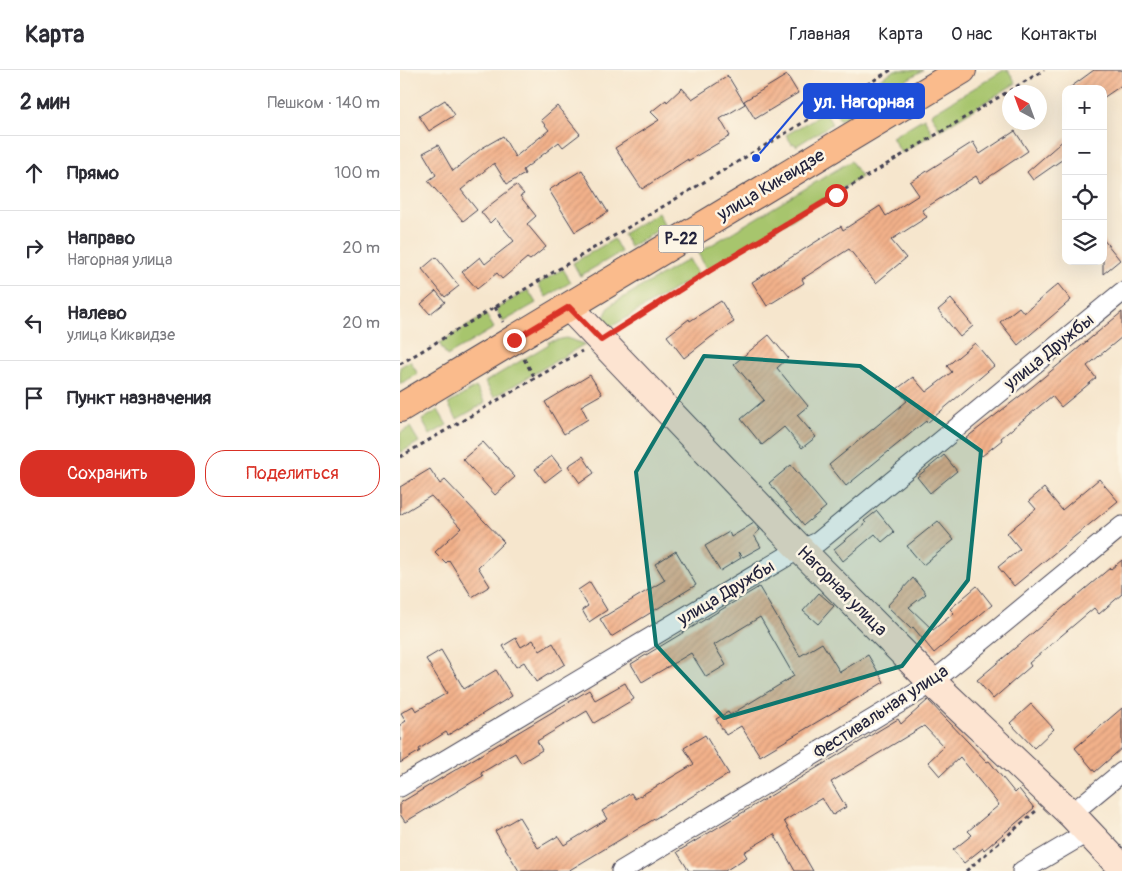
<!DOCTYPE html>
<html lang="ru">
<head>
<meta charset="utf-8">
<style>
	body { margin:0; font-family:Pangolin,sans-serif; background:#f7f7f7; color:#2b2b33 }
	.controls { position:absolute; right:15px; top:15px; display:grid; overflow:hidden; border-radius:10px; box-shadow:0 5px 20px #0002 }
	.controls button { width:45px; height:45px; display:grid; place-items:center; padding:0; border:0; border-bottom:1px solid #e1e1e2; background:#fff; color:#2b2b33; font:25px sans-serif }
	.compass { position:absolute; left:602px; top:15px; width:45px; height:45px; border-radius:50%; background:#fff; box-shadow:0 5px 20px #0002; rotate:319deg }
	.stop { position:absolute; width:15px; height:15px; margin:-11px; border:4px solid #d93025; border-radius:50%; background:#fff }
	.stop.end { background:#d93025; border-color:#fff; box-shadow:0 1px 5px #0008 }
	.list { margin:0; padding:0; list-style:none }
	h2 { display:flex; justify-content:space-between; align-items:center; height:65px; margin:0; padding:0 20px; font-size:21px }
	h2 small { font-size:16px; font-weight:400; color:#7c7c81 }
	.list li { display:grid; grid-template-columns:32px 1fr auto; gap:15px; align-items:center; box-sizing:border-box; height:75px; padding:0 20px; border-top:1px solid #e1e1e2 }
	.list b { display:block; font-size:19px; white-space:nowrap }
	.list p { margin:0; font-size:16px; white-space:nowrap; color:#7c7c81 }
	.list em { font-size:16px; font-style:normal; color:#7c7c81 }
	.actions { display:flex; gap:10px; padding:15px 20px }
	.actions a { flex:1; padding:11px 0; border:1px solid #d93025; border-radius:20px; text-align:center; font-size:18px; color:#d93025 }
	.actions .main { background:#d93025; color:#fff }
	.icon { flex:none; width:28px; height:28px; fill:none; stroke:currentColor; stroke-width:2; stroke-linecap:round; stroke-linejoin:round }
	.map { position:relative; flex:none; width:722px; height:801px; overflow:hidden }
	header { display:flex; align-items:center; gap:30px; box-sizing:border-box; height:70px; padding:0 25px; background:#fff; border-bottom:1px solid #e1e1e2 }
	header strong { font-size:24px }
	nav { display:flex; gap:28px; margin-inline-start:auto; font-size:18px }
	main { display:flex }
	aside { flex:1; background:#fff }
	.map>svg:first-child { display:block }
</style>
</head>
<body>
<header>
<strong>Карта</strong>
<nav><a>Главная</a><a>Карта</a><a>О нас</a><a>Контакты</a></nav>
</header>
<main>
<aside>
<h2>2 мин<small>Пешком · 140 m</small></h2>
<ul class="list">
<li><svg class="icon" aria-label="ahead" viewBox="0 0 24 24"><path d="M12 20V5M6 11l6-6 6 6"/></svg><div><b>Прямо</b></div><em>100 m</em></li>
<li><svg class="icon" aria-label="right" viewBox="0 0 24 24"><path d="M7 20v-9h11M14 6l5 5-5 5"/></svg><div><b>Направо</b><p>Нагорная улица</p></div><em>20 m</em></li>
<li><svg class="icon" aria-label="left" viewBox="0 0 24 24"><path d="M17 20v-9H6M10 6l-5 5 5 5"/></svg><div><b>Налево</b><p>улица Киквидзе</p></div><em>20 m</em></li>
<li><svg class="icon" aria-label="arrive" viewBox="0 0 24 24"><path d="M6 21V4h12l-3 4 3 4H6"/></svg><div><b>Пункт назначения</b></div></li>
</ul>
<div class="actions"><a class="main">Сохранить</a><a>Поделиться</a></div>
</aside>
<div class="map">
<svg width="722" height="801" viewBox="0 0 722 801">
	<defs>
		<pattern id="building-hatch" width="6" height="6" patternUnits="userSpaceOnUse" patternTransform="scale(1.25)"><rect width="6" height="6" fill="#f2b18a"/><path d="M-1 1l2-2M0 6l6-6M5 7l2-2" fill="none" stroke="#cf9878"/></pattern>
	</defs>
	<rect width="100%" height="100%" fill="#fcf5e5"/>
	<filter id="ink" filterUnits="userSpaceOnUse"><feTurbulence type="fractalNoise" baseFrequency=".02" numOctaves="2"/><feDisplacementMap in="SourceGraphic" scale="10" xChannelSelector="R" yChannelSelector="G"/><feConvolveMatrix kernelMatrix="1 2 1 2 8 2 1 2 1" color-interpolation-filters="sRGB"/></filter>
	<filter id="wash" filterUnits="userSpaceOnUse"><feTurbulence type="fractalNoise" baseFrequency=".0096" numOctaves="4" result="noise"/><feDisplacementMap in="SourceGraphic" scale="20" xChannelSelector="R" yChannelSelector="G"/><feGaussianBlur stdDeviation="1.12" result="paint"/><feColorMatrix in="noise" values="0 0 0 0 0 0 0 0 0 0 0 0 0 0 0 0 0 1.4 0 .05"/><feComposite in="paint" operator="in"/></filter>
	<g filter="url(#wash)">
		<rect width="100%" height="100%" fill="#f6e6cd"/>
		<g fill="#a7c56d" stroke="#647454">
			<polygon points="495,0 523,0 440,50 432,37"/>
			<polygon points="604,0 608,0 616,13 540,60 531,44"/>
			<polygon points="425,42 432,54 396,76 394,73 392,74 386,65"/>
			<polygon points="524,48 533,64 501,83 492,67"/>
			<polygon points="451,91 461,107 307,200 298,183"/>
			<polygon points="258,142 265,156 230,177 223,164"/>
			<polygon points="214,169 221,182 180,206 173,193"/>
			<path d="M289 189 298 205 204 261C202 252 205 241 212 234Z"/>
			<polygon points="163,199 171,212 146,227 138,214"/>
			<polygon points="128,220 136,233 103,252 96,239"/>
			<polygon points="86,245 94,258 47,286 39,273"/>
			<polygon points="166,268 185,274 94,327 85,312 149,274 148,272"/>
			<polygon points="10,291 18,304 0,314 0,297"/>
			<polygon points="76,317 85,333 57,349 48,334"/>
			<polygon points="38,340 47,355 30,365 22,350"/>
			<polygon points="10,357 19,372 0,383 0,363"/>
		</g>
		<g id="blocks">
			<g fill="url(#building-hatch)">
				<polygon points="694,0 722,0 722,15 703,28 703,19 668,19"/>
				<polygon points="387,5 398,23 355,49 344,31"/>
				<polygon points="328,6 345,34 320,49 330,66 288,91 288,89 242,119 215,78 259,50 251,42 266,30 267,32 282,18 292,29"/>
				<polygon points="45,30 55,45 29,61 19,46"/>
				<polygon points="157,36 180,64 163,77 159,72 123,100 125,104 107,114 94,93 61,120 77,140 63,151 28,111 36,105 23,83 38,75 53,101 82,78 103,66 115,87 149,60 141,50"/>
				<polygon points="615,61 628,81 580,113 576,106 522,140 527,147 491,170 506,188 476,213 449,179 402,209 404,213 367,236 352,212 441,156 443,160 480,136 486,146 519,125 510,112 573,72 580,84"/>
				<polygon points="666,68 666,87 633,110 627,102"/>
				<polygon points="182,100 208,142 175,162 149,120"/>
				<polygon points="116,115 124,124 120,126 136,146 127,154 146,177 130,190 127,188 102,209 97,203 77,219 62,202 80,187 85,194 114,171 95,148 90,153 81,142"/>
				<polygon points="703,169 720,190 703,204"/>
				<polygon points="36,187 59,216 45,227 22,199"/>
				<polygon points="658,214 671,230 618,275 600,252 619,237 624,243"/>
				<polygon points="36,221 45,232 30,244 21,234"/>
				<polygon points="551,229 573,256 560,267 538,240"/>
				<polygon points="321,231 334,252 311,267 284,288 267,266 289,249 290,251"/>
				<polygon points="722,242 722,267 687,296 696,308 661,337 652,326 601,368 602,370 582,386 566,368 633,316"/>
				<polygon points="369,265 388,288 377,298 408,336 397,345 416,367 402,378 384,357 362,375 341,349 364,330 334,294"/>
				<polygon points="575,273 594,296 527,353 526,351 446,416 429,395 507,331 497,319 513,307 526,322 552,302 547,296"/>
				<polygon points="190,305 202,324 181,336 188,349 164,364 145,332"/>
				<polygon points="83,372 115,407 95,425 63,389"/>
				<polygon points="544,385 557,401 530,423 517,407"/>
				<polygon points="152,386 162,399 145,412 135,399"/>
				<polygon points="183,386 194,403 180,413 168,396"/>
				<polygon points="391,395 426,437 404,455 369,413"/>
				<polygon points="30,399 40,414 45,410 104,472 78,497 90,516 72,527 49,490 46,493 35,482 61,458 31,426 0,445 0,417"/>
				<polygon points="699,409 718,431 614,516 598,497 620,479 607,463 636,439 629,431 644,418 662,440"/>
				<polygon points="477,441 494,462 482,472 475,464 443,491 434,479 466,453 464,451"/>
				<polygon points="538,451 554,470 523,495 507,476"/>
				<polygon points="354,453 360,460 354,465 361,477 343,487 338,482 341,488 320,501 305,476 329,462 331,467"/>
				<polygon points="276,481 296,515 211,567 200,549 265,510 255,494"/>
				<polygon points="722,490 722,524 699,544 694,538 629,593 631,596 593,629 577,610 710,498 711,499"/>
				<polygon points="513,508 526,524 509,537 533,560 554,543 550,539 577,516 592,535 534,583 513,557 511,559 487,536"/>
				<polygon points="190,512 207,540 189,552 182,540 188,536 178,520"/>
				<polygon points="359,517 400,586 422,573 440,602 468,585 484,612 360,686 341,656 326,665 316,649 328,642 330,645 394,606 360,547 314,575 326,595 306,607 291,583 242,612 231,594"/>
				<polygon points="419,523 434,536 418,554 403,541"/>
				<polygon points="116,568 121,577 133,570 140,581 153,573 165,594 136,612 124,592 116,597 103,576"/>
				<polygon points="41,580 64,619 96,600 112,626 48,665 46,662 19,679 20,681 0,693 0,655 6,651 1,643 13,636 16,641 47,623 26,589"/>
				<polygon points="225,613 234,629 194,653 187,641 137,671 142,680 121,693 115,683 81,703 83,706 5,752 0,744 0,733 189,620 195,630"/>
				<polygon points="528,630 587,692 589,691 615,723 619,719 634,738 584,780 583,778 564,793 553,780 572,765 568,761 599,735 560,687 540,706 528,692 544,677 524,656 431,712 446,737 433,745 422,728 384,751 413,801 395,801 374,764 344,782 347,787 325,801 289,801 277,782 498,649 501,654"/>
				<polygon points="631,634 654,659 634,678 610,653"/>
				<polygon points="722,638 722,678 695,702 675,678"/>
				<polygon points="305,665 329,704 168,801 119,801 95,761 119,747 138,778 158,766 164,775 207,749 202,741 231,723 235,729 294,694 284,678"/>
			</g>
		</g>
	</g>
	<g filter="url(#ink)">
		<use href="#blocks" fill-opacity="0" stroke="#423f51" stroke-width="1"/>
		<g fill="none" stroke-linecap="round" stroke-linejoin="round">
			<g stroke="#423f51" stroke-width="21">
				<g id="street">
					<polyline points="0,717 389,485 418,472 722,222"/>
					<polyline points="671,744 722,702"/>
					<polyline points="221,801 521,620 547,600 722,456"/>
					<polyline points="622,801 688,762"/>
				</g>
			</g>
			<g stroke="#423f51" stroke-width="30">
				<polyline id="secondary" points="169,237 401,480 532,612 671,744 722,798"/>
			</g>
			<g stroke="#423f51" stroke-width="30">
				<polyline id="primary" points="0,338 562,0"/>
			</g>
			<g stroke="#423f51" stroke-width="3" stroke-dasharray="4 4" stroke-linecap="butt">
				<polyline points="95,237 103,252"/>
				<polyline points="220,258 309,201 644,0"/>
				<polyline points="124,289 135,308"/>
				<polyline points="0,294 491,0"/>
				<polyline points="0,387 182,281"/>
				<polyline points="566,801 636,741"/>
			</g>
			<use href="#street" stroke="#fff" stroke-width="19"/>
			<use href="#secondary" stroke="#fde4d1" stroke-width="28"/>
			<use href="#primary" stroke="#fabb8c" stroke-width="28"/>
		</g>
	</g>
	<g fill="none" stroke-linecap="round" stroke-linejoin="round" filter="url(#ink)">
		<polyline stroke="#d93025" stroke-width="6" points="114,270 169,237 201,270 309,201 436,125"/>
	</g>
	<path fill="#0f766e" fill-opacity="0.2" stroke="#0f766e" stroke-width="4" stroke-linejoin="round" d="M304 286 460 296 581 381 568 510 502 596 324 648 256 575 236 402Z"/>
	<g text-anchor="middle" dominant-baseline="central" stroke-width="5" stroke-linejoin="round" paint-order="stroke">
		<rect fill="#fcf5e5" stroke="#63616e" stroke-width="1" x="258.5" y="155.5" width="45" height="27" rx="4"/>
		<g font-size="16" font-weight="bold" fill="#22223b">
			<text x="281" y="169">Р-22</text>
		</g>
		<g font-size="18" fill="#22223b" stroke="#fcf5e5">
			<text transform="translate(371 115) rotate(-31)">улица Киквидзе</text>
			<text transform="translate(649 282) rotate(-39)">улица Дружбы</text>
			<text transform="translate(442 521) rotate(45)">Нагорная улица</text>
			<text transform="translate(326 523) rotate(-31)">улица Дружбы</text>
			<text transform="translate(481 642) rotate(-33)">Фестивальная улица</text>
		</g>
	</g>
	<path fill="none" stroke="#1d4ed8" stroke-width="2" d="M356 88L404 31"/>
	<circle fill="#1d4ed8" stroke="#fcf5e5" stroke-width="2" cx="356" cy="88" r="5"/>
	<rect fill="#1d4ed8" stroke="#1d4ed8" stroke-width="2" x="404" y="14" width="120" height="34" rx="5"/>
	<g font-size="19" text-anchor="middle" font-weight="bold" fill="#fff">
		<text x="464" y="38">ул. Нагорная</text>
	</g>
</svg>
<div class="controls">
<button>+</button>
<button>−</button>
<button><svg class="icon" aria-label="locate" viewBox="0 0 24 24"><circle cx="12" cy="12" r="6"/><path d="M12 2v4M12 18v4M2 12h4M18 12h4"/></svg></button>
<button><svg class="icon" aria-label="layers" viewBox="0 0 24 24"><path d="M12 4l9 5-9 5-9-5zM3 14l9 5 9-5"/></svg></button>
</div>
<svg class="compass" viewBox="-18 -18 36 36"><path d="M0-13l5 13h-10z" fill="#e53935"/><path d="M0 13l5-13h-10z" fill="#7c7c81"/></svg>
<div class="stop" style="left:436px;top:125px"></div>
<div class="stop end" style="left:114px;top:270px"></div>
</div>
</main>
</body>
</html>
